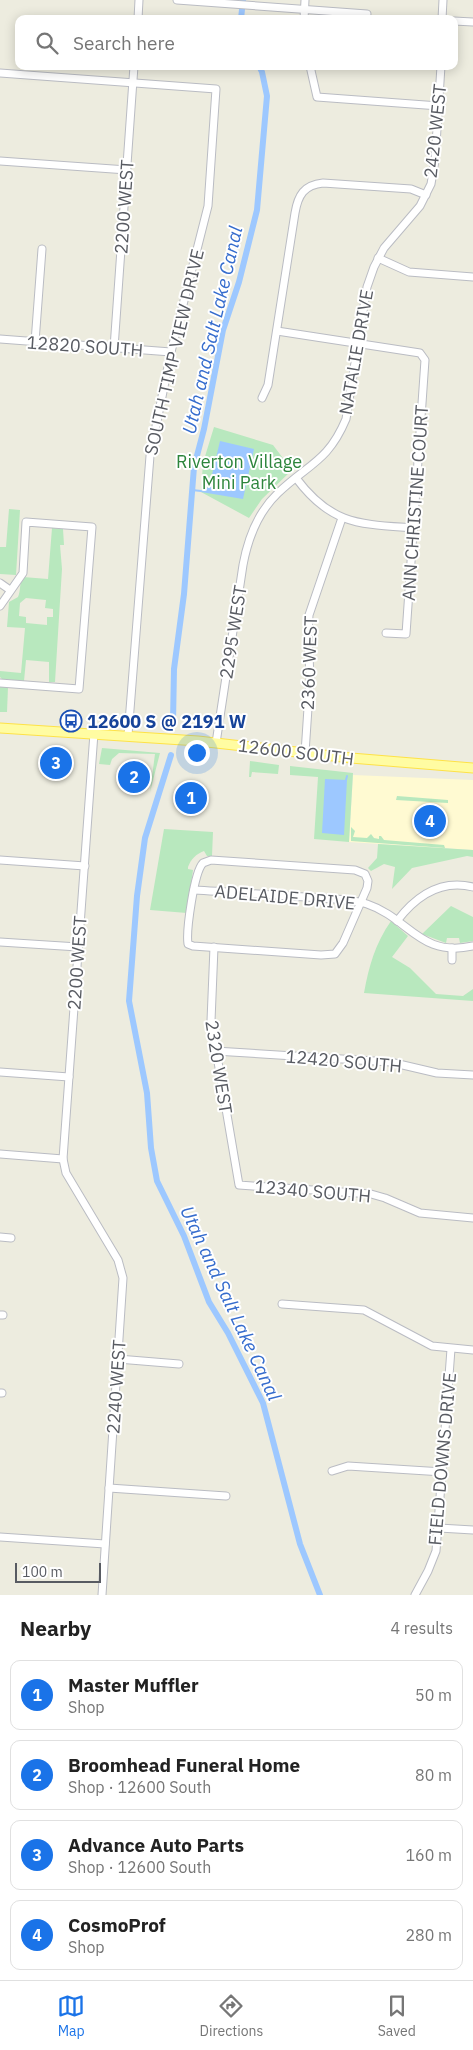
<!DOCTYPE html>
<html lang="en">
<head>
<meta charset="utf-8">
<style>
	body { margin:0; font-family:"IBM Plex Sans",sans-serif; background:#f2f2f2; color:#222 }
	.scale { position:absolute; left:15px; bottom:12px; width:86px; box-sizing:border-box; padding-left:5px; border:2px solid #585b62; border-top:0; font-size:14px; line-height:18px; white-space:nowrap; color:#585b62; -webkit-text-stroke:4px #fff; paint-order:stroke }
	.you { position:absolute; left:196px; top:752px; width:18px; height:18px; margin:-12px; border:4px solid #fff; border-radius:50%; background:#1a73e8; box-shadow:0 0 0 8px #1a73e833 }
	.badge { display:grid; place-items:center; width:32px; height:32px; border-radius:50%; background:#1a73e8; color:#fff; font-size:16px; font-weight:700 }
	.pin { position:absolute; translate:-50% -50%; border:2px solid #fff; box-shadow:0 1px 5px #0006 }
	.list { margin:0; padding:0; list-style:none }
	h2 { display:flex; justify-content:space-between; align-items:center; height:65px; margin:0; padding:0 20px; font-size:21px }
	h2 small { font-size:16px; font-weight:400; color:#767676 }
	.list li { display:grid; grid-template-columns:32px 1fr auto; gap:15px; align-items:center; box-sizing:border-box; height:70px; margin:0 10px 10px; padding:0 10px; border:1px solid #e0e0e0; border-radius:10px }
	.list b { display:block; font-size:19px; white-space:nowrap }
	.list p { margin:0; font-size:16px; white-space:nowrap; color:#767676 }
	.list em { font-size:16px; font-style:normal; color:#767676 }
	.icon { flex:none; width:28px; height:28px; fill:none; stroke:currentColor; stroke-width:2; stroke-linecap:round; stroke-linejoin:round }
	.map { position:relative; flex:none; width:473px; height:1595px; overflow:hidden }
	.search { position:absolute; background:#fff; box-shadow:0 2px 12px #0003; left:15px; right:15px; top:15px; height:55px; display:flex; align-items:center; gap:12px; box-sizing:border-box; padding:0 18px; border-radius:10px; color:#767676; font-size:19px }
	.sheet { height:385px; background:#fff }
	nav { display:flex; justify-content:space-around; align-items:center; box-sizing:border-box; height:70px; border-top:1px solid #e0e0e0; background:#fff; font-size:14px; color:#767676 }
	nav a { display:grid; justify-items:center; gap:2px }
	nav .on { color:#1a73e8 }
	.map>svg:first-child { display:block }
</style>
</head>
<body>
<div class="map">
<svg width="473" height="1595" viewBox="0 0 473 1595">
	<rect width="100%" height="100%" fill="#edecdf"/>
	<polygon fill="#fffad2" points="353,775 473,780 473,850 349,842"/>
	<g fill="#b8e8be" fill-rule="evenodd">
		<polygon points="214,427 273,445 292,470 262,499 249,518 201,492 203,463"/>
		<polygon points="9,509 20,510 16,575 0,574 0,547 6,547"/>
		<path d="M52 528 63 529 64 545H60L62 569 55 682H49V662L26 660 24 681 2 679 0 677V671L21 673 25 628 7 627 9 602 18 597C21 590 19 584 23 577L48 579ZM26 598 46 600 45 608 53 609V617H47V625L26 623V617L19 616 20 603Z"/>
		<polygon points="0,687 8,687 7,712 0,712"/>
		<polygon points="102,748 160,753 150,792 155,754 119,753 112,759 110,765 99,764"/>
		<polygon points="250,761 279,765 278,774 252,772 251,777 249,777"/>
		<polygon points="290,766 353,773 349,842 314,839 318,777 290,775"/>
		<polygon points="397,796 448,800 448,803 396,800"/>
		<polygon points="351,827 355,831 353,837 367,838 371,834 374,838 379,839 379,836 381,836 384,840 444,845 445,848 351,841"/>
		<path d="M164 829 213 832 212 856H207L204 851C196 854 191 859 188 867V869L193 870 187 913 150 910Z"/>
		<polygon points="378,844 473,850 473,857 467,856 412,868 392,889 395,867 384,864 371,871 368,868 377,858"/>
		<polygon points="451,906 473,917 473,941 460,943 459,938 447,938 446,943 422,934"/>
		<path d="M391 921 408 936 392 957 410 968 436 994 463 996 473 989V1001L364 993C369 966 375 944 391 921Z"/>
	</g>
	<g fill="#9dc8ff">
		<polygon points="220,441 254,449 243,499 201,492 202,490 209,487"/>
		<polygon points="325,779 347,780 344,835 322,833"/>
	</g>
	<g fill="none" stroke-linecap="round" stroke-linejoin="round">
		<g stroke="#9dc8ff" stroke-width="2">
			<polyline points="192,490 201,491"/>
			<polyline points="346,780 347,776"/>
		</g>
		<g stroke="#9dc8ff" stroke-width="6">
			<polyline points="241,19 243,0"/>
			<polyline points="173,722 174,669 184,594 194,467 204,429 223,330 239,282 257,210 267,96 262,72 259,66"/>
			<polyline points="171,755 145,838 137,896 129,1001 147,1093 151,1148 157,1181 184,1236 209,1302 228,1333 263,1403 300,1544 320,1595"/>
		</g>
		<g stroke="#babcc3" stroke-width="9">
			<g id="minor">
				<polyline points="177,0 367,14"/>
				<polyline points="138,19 139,0"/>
				<polyline points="304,19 305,0"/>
				<polyline points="442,19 443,0"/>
				<polyline points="454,21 473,22"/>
				<polyline points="310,66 317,97 439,106"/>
				<polyline points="0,73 216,89 208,206 171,352 150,456 128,735"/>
				<polyline points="0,161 127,170"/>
				<polyline points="378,258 409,272 473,277"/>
				<polyline points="277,331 420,353 425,360 406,634 386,633"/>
				<polyline points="0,339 171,352"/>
				<polyline points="35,342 42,249"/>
				<polyline points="114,348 134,66"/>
				<path d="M262 398 268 385 295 213C298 195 304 185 323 183L411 189 426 195"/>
				<path d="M296 478C331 525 359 524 414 528"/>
				<polyline points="0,583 10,590"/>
				<polyline points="0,606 23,573 26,522 92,527 79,689 0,683"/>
				<polyline points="94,733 63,1159 66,1173 118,1260 123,1278 102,1595"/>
				<path d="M216 743 243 565C248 538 258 512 278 493 308 464 328 462 346 419L367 287 374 267 384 248 420 206 431 184 435 160 441 66"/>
				<polyline points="305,753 310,678 308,633 309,615 342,518"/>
				<polyline points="0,860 85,866"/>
				<path d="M211 860 355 870 365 874 368 881 367 888 343 943 335 954 321 955 193 946 188 944C186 931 194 872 203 863Z"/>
				<path d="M194 890C231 892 268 895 306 897 326 899 347 898 367 904 409 918 420 958 473 946"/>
				<path d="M397 921C416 896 441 879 473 887"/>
				<polyline points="0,942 78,947"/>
				<polyline points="214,947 211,1021 239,1185 371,1194 385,1198 420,1213 473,1218"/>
				<polyline points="452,960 452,948"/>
				<polyline points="215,1051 390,1062 437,1073 473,1075"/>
				<polyline points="0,1072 69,1077"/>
				<polyline points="0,1154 63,1159"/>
				<polyline points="0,1237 11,1238"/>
				<polyline points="282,1304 364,1310 432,1346 473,1350"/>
				<polyline points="0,1315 3,1315"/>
				<polyline points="118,1359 179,1364"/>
				<polyline points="0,1393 2,1393"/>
				<polyline points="332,1471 348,1466 443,1472"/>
				<polyline points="109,1488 226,1496"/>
				<polyline points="439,1528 473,1530"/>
				<polyline points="0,1537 105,1544"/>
				<polyline points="415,1595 428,1571 436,1551 451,1349"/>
			</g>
		</g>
		<g stroke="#fee247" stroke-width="11">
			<polyline id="major" points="0,728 198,741 351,758 473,768"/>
		</g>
		<use href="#minor" stroke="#fff" stroke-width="7"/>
		<use href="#major" stroke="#fffca2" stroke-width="9"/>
	</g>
	<defs>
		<g id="bus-ring" transform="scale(1.125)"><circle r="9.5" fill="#fff" stroke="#1a4fb4" stroke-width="1.5"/><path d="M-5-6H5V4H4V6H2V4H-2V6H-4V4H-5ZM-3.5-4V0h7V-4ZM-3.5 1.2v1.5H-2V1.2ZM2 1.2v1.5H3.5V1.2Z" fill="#1a4fb4"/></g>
	</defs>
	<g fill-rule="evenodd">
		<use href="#bus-ring" x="71" y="721"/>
	</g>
	<g text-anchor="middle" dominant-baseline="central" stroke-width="4" stroke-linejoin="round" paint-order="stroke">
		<g font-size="18" fill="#585b62" stroke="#fff">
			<text transform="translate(435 131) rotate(-84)">2420 WEST</text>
			<text transform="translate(124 207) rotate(-86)">2200 WEST</text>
			<text transform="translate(85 346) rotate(4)">12820 SOUTH</text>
			<text transform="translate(174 352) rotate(-77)">SOUTH TIMP VIEW DRIVE</text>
			<text transform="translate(356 352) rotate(-80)">NATALIE DRIVE</text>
			<text transform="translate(415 503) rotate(-86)">ANN CHRISTINE COURT</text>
			<text transform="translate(233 632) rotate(-81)">2295 WEST</text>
			<text transform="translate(309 663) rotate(-88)">2360 WEST</text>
			<text transform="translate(296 752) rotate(7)">12600 SOUTH</text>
			<text transform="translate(285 897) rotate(5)">ADELAIDE DRIVE</text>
			<text transform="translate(77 963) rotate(-86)">2200 WEST</text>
			<text transform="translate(344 1061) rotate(5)">12420 SOUTH</text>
			<text transform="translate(219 1067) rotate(81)">2320 WEST</text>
			<text transform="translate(313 1191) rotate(5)">12340 SOUTH</text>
			<text transform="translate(116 1387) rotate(-86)">2240 WEST</text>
			<text transform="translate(442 1459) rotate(-85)">FIELD DOWNS DRIVE</text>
		</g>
		<g font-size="18" fill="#2d853c" stroke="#fff">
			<text x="239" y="461">Riverton Village<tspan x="239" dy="21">Mini Park</tspan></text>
		</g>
		<g font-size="18" font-weight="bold" fill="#164399" stroke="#fff" text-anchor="start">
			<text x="87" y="721">12600 S @ 2191 W</text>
		</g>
		<g font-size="19" font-style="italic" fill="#356ccd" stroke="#fff">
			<text transform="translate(212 330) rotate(-77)">Utah and Salt Lake Canal</text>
			<text transform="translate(231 1303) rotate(65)">Utah and Salt Lake Canal</text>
		</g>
	</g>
</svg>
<div class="scale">100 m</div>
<div class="you"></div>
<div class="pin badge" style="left:191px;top:798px">1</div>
<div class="pin badge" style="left:134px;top:777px">2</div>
<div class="pin badge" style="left:56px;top:763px">3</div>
<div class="pin badge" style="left:430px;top:821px">4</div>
<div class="search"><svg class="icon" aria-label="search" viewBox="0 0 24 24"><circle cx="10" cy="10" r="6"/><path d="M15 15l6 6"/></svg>Search here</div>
</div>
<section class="sheet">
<h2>Nearby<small>4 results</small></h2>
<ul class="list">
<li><span class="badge">1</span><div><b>Master Muffler</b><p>Shop</p></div><em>50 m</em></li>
<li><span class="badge">2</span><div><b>Broomhead Funeral Home</b><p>Shop · 12600 South</p></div><em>80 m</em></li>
<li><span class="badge">3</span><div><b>Advance Auto Parts</b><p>Shop · 12600 South</p></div><em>160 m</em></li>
<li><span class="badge">4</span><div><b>CosmoProf</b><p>Shop</p></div><em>280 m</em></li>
</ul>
</section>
<nav>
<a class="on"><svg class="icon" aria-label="map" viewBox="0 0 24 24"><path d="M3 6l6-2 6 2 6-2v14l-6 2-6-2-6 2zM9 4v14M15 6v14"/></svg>Map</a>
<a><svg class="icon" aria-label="directions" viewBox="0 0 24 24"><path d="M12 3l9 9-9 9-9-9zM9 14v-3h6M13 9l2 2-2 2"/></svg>Directions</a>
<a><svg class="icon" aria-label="saved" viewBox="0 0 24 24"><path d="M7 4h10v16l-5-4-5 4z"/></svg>Saved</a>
</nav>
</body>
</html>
